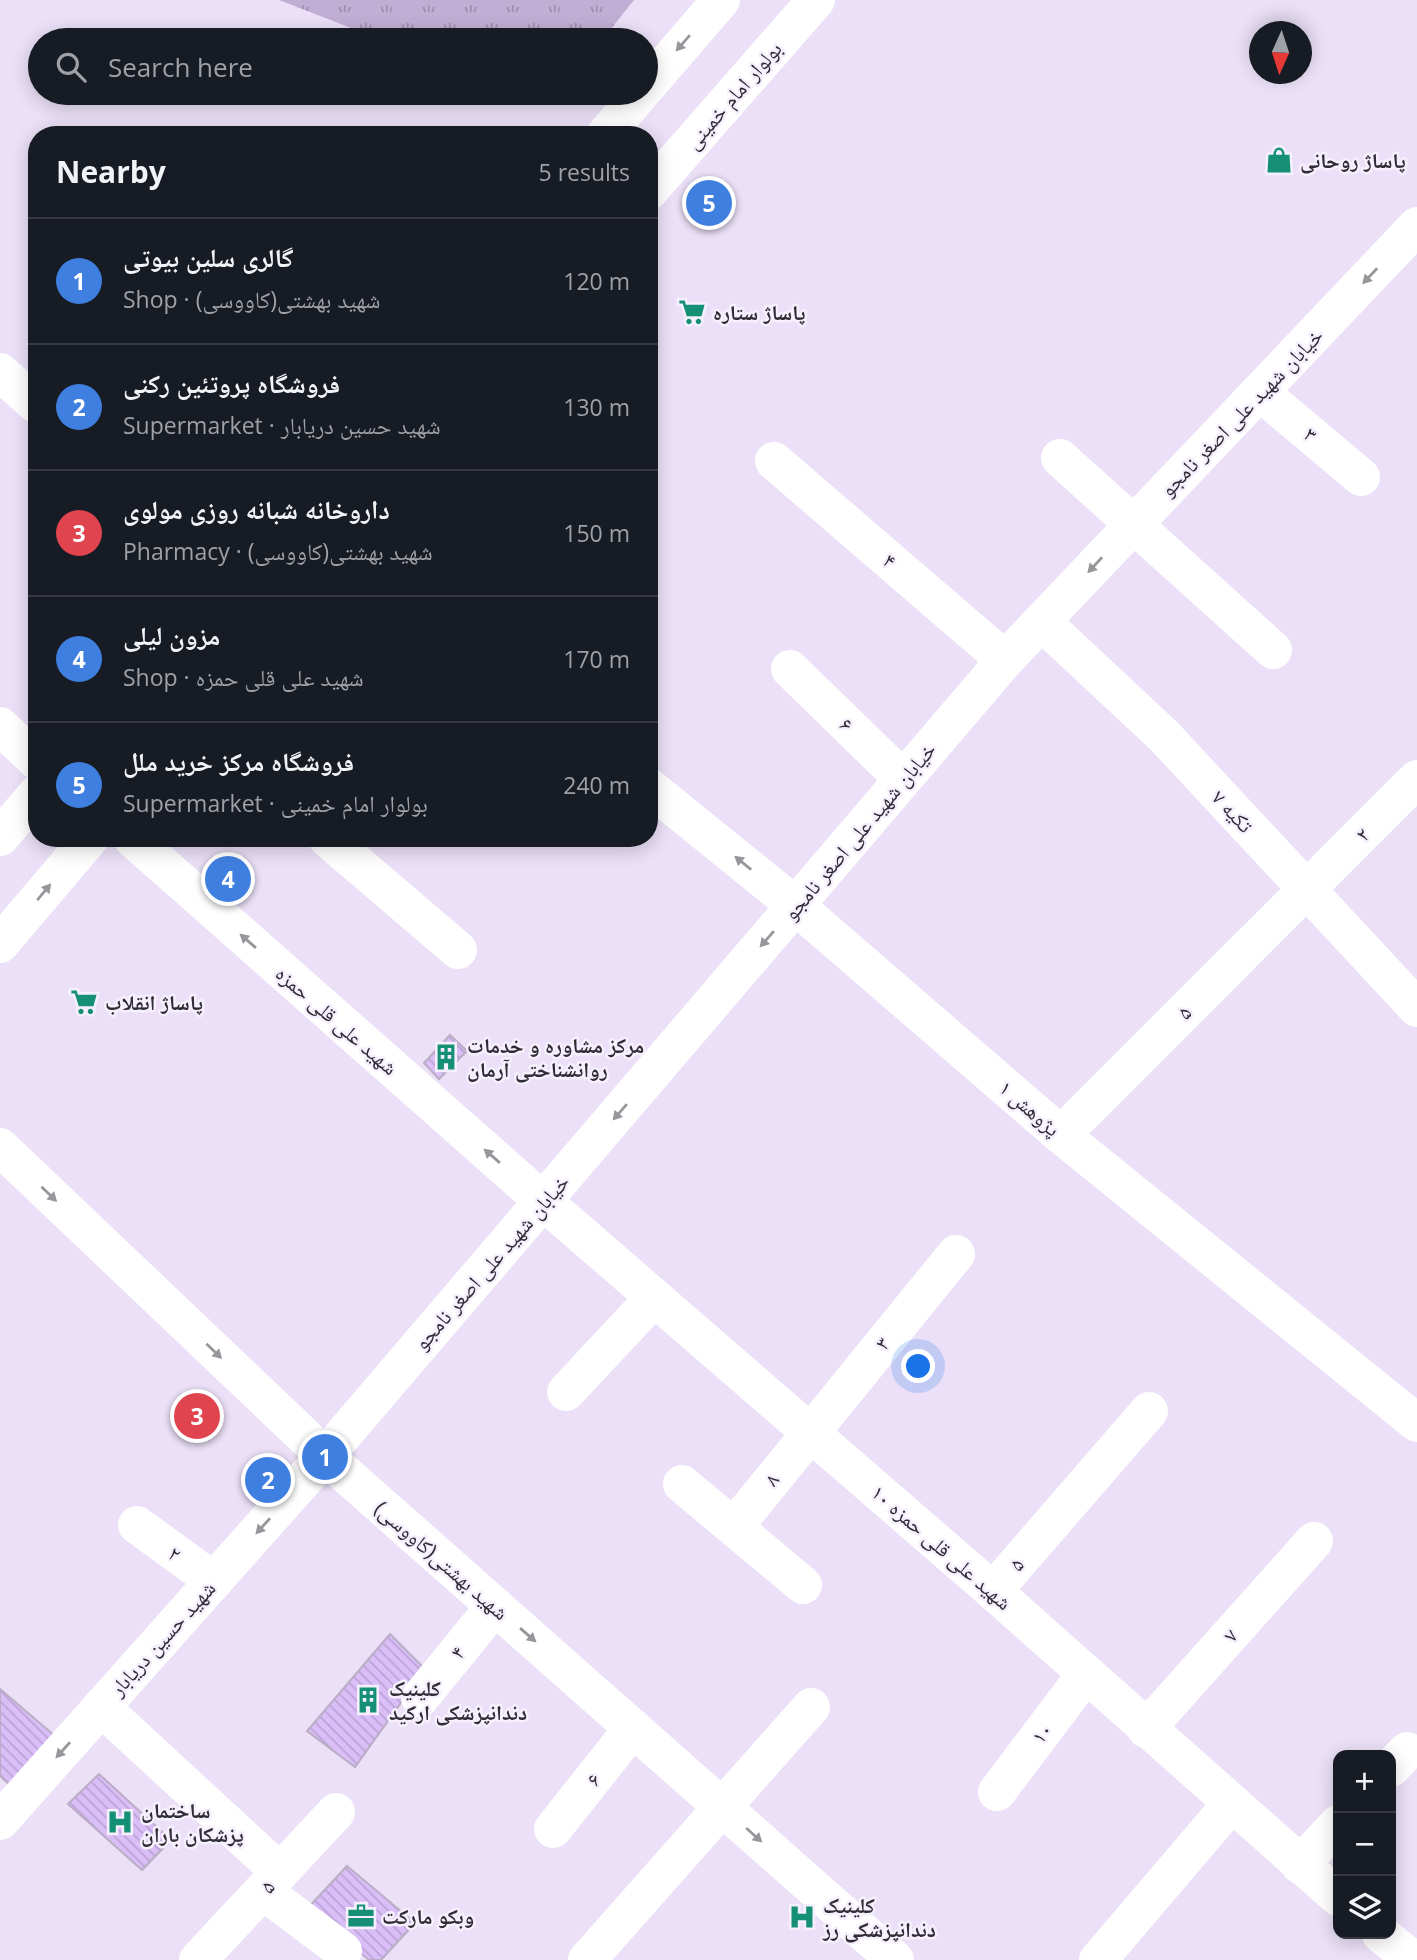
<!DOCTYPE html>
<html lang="en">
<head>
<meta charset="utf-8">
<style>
	body { margin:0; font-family:"Open Sans","Noto Naskh Arabic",sans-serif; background:#242831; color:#f1f3f6 }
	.controls { position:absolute; right:21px; bottom:21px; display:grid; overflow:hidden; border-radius:14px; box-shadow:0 4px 18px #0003 }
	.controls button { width:63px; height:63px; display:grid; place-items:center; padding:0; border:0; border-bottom:2px solid #363941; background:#171b24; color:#f1f3f6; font:35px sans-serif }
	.compass { position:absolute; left:1249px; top:21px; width:63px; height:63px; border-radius:50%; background:#171b24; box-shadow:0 4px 18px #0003; rotate:183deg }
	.you { position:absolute; left:919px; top:1367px; width:24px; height:24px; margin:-18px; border:5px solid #fff; border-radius:50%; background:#1a73e8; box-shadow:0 0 0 10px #1a73e833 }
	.badge { display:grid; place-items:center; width:46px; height:46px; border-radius:50%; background:#2563eb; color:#fff; font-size:23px; font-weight:700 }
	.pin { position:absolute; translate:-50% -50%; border:4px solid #fff; box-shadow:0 2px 7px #0006 }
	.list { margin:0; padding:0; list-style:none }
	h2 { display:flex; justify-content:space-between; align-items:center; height:91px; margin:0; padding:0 28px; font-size:30px }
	h2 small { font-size:23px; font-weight:400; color:#9ea1a6 }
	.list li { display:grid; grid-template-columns:46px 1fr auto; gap:21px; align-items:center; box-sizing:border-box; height:126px; padding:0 28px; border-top:2px solid #363941 }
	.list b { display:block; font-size:26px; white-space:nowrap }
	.list p { margin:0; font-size:23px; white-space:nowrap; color:#9ea1a6 }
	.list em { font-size:23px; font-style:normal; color:#9ea1a6 }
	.icon { flex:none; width:38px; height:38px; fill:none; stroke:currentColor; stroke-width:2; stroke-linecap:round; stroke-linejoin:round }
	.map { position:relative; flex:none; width:1417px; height:1960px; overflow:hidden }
	.search { position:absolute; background:#171b24; box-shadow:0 4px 18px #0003; left:28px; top:28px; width:630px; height:77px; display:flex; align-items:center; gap:18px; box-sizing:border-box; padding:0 24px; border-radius:38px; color:#9ea1a6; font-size:26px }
	.panel { position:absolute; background:#171b24; box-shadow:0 4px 18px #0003; left:28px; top:126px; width:630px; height:721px; border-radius:28px }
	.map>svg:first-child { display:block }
</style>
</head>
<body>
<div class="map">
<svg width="1417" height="1960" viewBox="0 0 1417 1960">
	<defs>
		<pattern id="grass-tufts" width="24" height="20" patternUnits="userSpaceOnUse" patternTransform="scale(1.75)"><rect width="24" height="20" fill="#c1aed5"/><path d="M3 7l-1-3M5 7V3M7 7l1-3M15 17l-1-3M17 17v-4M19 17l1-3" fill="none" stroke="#9d8eae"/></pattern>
		<pattern id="building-back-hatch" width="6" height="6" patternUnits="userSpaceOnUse" patternTransform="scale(1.75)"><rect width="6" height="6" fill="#dabef8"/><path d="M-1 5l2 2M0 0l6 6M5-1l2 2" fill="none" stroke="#bba3d5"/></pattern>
	</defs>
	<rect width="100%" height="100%" fill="#ebe0f7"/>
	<polygon fill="url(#grass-tufts)" points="279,0 634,0 602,40 382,40"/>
	<g fill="url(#building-back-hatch)" stroke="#b9aec4" stroke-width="2">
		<polygon points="450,1035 467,1051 439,1079 424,1063"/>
		<polygon points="390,1634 425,1669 355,1767 307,1731"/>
		<polygon points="0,1689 55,1736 10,1785 0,1776"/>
		<polygon points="99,1774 171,1840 142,1870 68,1804"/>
		<polygon points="347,1866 415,1923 381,1960 369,1960 307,1909"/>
	</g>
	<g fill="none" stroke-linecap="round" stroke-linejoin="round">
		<g stroke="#fff" stroke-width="38">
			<polyline points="1260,392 1361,477"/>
			<polyline points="1060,458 1273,650"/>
			<polyline points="774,461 1005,660"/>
			<polyline points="1042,622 1164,736 1417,1008"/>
			<polyline points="790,669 903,779"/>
			<polyline points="0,726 37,761"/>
			<polyline points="649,787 796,906 1061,1135 1417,1423"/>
			<polyline points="132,838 543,1201 993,1591 1338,1897"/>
			<polyline points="327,838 458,950"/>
			<polyline points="1061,1135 1417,779"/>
			<polyline points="566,1392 654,1298"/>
			<polyline points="682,1484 803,1585"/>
			<polyline points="137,1525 214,1581"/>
			<polyline points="734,1527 956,1254"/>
			<polyline points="993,1591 1149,1411"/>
			<polyline points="420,1698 495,1606"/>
			<polyline points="101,1707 280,1872"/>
			<polyline points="1146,1729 1314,1541"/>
			<polyline points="1391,1768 1407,1751"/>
			<polyline points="997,1792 1086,1674"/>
			<polyline points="0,1821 325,1456"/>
			<polyline points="553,1829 633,1728"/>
			<polyline points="1300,1865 1338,1824"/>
			<polyline points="263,1891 343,1951"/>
			<polyline points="1381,1934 1413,1960"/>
			<polyline points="198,1960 336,1812"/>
			<polyline points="587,1960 811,1707"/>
			<polyline points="1098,1960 1231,1804"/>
		</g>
		<g stroke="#fff" stroke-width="38">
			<polyline points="0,372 37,405"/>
			<polyline points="0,1147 325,1456 895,1960"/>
			<polyline points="325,1456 1005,660 1417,226"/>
		</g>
		<g stroke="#fff" stroke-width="38">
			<polyline points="646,87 721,0"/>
			<polyline points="605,135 641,93"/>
			<polyline points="649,191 816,0"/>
			<polyline points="0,837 37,794"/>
			<polyline points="0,944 90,838"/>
		</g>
	</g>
	<defs><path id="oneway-solid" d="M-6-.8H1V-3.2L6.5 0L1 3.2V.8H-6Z" transform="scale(1.75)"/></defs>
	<g fill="#98969a">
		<use href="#oneway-solid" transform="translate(683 43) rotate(131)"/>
		<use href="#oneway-solid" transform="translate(1370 276) rotate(133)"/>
		<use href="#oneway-solid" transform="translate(1095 565) rotate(133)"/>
		<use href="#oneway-solid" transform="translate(743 863) rotate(-141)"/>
		<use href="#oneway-solid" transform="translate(44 892) rotate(-50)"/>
		<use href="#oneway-solid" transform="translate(767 939) rotate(131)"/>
		<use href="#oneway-solid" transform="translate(248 941) rotate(-139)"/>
		<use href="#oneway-solid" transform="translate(620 1112) rotate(131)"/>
		<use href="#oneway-solid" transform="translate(492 1156) rotate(-139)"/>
		<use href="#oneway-solid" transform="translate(49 1194) rotate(44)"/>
		<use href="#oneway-solid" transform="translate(214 1351) rotate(44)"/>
		<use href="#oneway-solid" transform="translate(263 1526) rotate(132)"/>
		<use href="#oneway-solid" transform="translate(528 1635) rotate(41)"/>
		<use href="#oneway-solid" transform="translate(63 1750) rotate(132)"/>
		<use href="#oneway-solid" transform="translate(754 1835) rotate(42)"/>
	</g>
	<defs>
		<g id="shop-bare" transform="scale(2.1)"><path d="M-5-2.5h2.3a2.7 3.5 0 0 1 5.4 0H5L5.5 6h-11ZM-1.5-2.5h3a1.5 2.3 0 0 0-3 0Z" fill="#159075" stroke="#f6f0fe" stroke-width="2.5" paint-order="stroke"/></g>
		<g id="supermarket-bare" transform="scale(2.1)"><path d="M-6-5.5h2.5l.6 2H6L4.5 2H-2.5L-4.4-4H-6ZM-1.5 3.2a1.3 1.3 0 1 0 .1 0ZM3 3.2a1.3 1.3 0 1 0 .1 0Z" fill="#159075" stroke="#f6f0fe" stroke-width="2.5" paint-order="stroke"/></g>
		<g id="building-bare" transform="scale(2.1)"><path d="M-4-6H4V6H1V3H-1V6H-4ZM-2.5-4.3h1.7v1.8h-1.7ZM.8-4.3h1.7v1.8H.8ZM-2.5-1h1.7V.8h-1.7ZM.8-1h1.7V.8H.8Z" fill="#159075" stroke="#f6f0fe" stroke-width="2.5" paint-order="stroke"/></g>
		<g id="hospital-bare" transform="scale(2.1)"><path d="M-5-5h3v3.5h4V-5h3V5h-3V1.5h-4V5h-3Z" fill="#159075" stroke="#f6f0fe" stroke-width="2.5" paint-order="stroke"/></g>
		<g id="office-bare" transform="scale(2.1)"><path d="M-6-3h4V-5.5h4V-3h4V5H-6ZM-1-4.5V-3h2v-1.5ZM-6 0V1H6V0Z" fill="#159075" stroke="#f6f0fe" stroke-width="2.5" paint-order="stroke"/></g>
	</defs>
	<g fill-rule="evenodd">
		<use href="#shop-bare" x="1279" y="160"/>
		<use href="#supermarket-bare" x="692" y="312"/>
		<use href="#supermarket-bare" x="84" y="1002"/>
		<use href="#building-bare" x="446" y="1057"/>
		<use href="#building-bare" x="368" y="1700"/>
		<use href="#hospital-bare" x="120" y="1822"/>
		<use href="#office-bare" x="361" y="1916"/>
		<use href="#hospital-bare" x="802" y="1917"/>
	</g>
	<g text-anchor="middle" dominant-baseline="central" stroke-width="5" stroke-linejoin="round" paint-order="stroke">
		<g font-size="21" fill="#302c34" stroke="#f6f0fe">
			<text transform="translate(733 95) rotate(-49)">بولوار امام خمینی</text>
			<text transform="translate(1241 412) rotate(-46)">خیابان شهید علی اصغر نامجو</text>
			<text transform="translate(1311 434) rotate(40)">۳</text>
			<text transform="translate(890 560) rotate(41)">۴</text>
			<text transform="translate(847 724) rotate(44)">۶</text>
			<text transform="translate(1233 811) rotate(47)">تکیه ۷</text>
			<text transform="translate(859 831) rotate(-50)">خیابان شهید علی اصغر نامجو</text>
			<text transform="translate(1362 834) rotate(-45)">۲</text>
			<text transform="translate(1184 1012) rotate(-45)">۵</text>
			<text transform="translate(337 1020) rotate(41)">شهید علی قلی حمزه</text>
			<text transform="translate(1030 1108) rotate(41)">پژوهش ۱</text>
			<text transform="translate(491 1262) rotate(-49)">خیابان شهید علی اصغر نامجو</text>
			<text transform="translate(882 1343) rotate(-50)">۳</text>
			<text transform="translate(771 1479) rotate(-52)">۸</text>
			<text transform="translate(942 1547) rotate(41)">شهید علی قلی حمزه ۱۰</text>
			<text transform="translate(175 1553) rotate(36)">۲</text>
			<text transform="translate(442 1560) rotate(41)">شهید بهشتی(کاووسی)</text>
			<text transform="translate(1016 1564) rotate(-49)">۵</text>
			<text transform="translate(1230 1635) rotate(-48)">۷</text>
			<text transform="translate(162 1638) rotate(-48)">شهید حسین دریابار</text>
			<text transform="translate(457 1652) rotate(-51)">۴</text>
			<text transform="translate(1041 1733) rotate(-53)">۱۰</text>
			<text transform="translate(593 1779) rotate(-51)">۶</text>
			<text transform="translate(267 1886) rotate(-47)">۵</text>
		</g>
		<g font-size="21" font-weight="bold" fill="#302c34" stroke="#f6f0fe" text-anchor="start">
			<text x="1300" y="160">پاساژ روحانی</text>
			<text x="713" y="312">پاساژ ستاره</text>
			<text x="105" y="1002">پاساژ انقلاب</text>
			<text x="467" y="1045">مرکز مشاوره و خدمات<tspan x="467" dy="24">روانشناختی آرمان</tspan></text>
			<text x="389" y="1688">کلینیک<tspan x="389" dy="24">دندانپزشکی ارکید</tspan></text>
			<text x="141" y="1810">ساختمان<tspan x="141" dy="24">پزشکان باران</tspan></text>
			<text x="823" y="1905">کلینیک<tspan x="823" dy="24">دندانپزشکی رز</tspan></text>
			<text x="382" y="1916">وبکو مارکت</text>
		</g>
	</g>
</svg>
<div class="controls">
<button>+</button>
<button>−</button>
<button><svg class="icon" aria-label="layers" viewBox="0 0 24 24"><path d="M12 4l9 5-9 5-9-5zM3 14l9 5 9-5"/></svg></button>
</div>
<svg class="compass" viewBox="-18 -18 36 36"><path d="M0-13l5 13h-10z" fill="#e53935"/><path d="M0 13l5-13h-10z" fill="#9ea1a6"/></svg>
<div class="you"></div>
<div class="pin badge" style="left:325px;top:1457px;background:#3f7fe0">1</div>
<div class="pin badge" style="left:268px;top:1480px;background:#3f7fe0">2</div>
<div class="pin badge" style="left:197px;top:1416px;background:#e0444e">3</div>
<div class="pin badge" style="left:228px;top:879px;background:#3f7fe0">4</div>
<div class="pin badge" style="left:709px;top:203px;background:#3f7fe0">5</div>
<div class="search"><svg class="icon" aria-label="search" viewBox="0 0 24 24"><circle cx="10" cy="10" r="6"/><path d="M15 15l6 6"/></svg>Search here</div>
<section class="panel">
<h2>Nearby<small>5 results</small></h2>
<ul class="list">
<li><span class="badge" style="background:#3f7fe0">1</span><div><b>گالری سلین بیوتی</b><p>Shop · شهید بهشتی(کاووسی)</p></div><em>120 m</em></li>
<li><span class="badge" style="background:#3f7fe0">2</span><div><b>فروشگاه پروتئین رکنی</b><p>Supermarket · شهید حسین دریابار</p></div><em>130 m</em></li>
<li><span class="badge" style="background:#e0444e">3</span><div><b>داروخانه شبانه روزی مولوی</b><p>Pharmacy · شهید بهشتی(کاووسی)</p></div><em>150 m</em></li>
<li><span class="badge" style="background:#3f7fe0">4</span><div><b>مزون لیلی</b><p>Shop · شهید علی قلی حمزه</p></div><em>170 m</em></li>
<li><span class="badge" style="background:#3f7fe0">5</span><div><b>فروشگاه مرکز خرید ملل</b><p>Supermarket · بولوار امام خمینی</p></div><em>240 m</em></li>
</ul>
</section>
</div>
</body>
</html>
